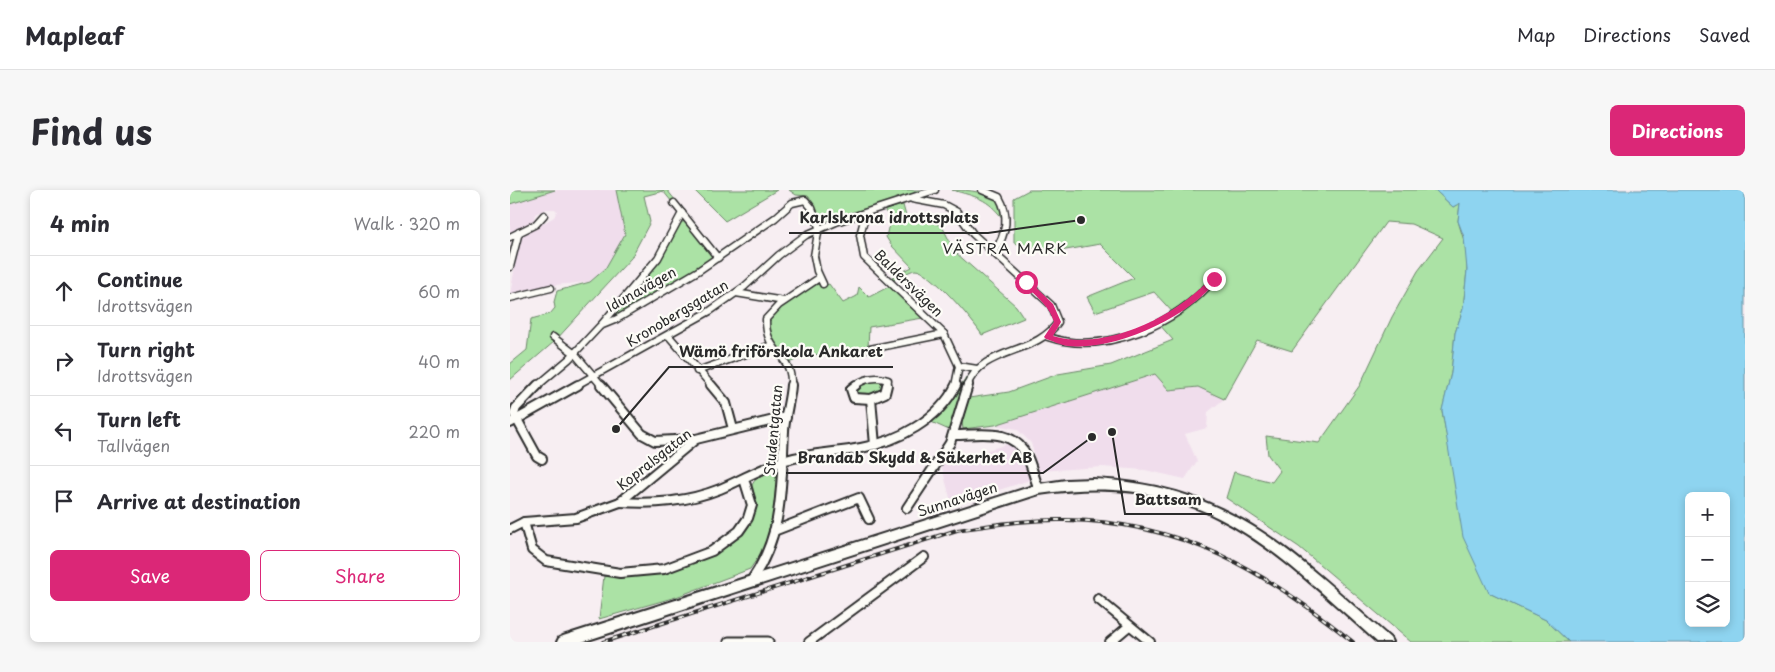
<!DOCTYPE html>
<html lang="en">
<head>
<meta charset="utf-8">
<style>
	body { margin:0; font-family:"Playpen Sans",sans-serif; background:#f7f7f7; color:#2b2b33 }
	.controls { position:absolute; right:15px; bottom:15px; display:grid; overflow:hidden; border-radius:8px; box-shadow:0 2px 8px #0003 }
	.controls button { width:45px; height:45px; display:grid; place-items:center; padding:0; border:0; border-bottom:1px solid #e1e1e2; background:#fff; color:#2b2b33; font:25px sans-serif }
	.stop { position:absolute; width:15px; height:15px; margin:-11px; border:4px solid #db2777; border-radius:50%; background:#fff }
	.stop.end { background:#db2777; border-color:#fff; box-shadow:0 1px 5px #0008 }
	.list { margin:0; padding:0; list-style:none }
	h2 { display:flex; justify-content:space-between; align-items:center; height:65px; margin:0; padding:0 20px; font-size:21px }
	h2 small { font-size:16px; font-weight:400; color:#7c7c81 }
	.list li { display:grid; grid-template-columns:32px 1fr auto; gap:15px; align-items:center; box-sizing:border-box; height:70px; padding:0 20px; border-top:1px solid #e1e1e2 }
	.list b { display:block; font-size:19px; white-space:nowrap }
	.list p { margin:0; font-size:16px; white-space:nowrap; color:#7c7c81 }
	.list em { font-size:16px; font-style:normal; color:#7c7c81 }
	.actions { display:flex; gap:10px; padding:15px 20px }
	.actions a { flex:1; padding:11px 0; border:1px solid #db2777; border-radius:8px; text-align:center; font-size:18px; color:#db2777 }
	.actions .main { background:#db2777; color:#fff }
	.icon { flex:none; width:28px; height:28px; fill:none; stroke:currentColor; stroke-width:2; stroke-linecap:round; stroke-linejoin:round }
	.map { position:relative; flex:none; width:1235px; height:452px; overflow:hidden; border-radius:8px }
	header { display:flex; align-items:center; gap:30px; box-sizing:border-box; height:70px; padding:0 25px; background:#fff; border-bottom:1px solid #e1e1e2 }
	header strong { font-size:24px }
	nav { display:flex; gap:28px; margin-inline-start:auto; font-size:18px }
	.intro { display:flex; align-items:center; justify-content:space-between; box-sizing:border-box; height:120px; padding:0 30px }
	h1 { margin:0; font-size:35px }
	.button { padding:12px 22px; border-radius:8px; background:#db2777; color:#fff; font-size:18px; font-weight:700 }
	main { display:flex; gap:30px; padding:0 30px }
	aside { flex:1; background:#fff; border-radius:8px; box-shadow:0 2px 8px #0003 }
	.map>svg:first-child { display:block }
</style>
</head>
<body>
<header>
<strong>Mapleaf</strong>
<nav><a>Map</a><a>Directions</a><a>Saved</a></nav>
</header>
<div class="intro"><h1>Find us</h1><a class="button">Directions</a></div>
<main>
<aside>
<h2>4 min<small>Walk · 320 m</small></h2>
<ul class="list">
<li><svg class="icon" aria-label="ahead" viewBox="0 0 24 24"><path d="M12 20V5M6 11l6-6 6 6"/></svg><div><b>Continue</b><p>Idrottsvägen</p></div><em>60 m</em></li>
<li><svg class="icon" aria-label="right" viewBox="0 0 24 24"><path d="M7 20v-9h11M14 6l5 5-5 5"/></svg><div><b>Turn right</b><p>Idrottsvägen</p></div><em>40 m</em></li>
<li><svg class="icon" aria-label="left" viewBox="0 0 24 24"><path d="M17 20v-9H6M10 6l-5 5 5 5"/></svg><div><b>Turn left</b><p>Tallvägen</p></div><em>220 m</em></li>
<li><svg class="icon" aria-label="arrive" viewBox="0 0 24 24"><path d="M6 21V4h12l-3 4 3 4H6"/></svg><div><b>Arrive at destination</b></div></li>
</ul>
<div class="actions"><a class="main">Save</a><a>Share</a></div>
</aside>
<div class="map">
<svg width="1235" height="452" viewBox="0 0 1235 452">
	<rect width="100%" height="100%" fill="#f7eef2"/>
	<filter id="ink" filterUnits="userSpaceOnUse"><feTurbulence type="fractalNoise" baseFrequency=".02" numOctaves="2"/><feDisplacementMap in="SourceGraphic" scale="10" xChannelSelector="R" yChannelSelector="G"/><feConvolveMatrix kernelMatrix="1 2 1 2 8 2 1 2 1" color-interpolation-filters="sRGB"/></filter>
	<g filter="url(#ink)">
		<g fill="#f0ddec">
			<polygon points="45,0 106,0 115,44 96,79 80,92 45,95 0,105 10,47 44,27 47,21 45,19 36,19 25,24 23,32 0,44 0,14"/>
			<polygon points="645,184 659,200 688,197 714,209 698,222 697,238 675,244 687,271 675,289 635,280 592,277 529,281 521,253 507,239 485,235"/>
			<polygon points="501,253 512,267 520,290 442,315 431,274"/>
		</g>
		<g fill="#abe2a5" stroke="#6b8668">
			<polygon points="0,0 45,0 0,14"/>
			<polygon points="106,0 157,0 166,11 162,12 153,1 134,6 140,32 121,68 45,151 0,190 0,174 17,160 21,129 40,124 45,118 44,112 47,101 80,92 95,79 115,44"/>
			<polygon points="184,0 267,0 215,31"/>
			<polygon points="279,0 420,0 317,32 310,29 302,11 298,6 286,5"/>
			<path d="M442 0C461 0 475 1 490 13L493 29C477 8 467 7 442 0Z"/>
			<polygon points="519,0 925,0 943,17 950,13 948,31 957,61 957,80 953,119 945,143 941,183 932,221 936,243 979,403 1036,430 1059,452 901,452 789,357 716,308 724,282 762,292 770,281 758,265 756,246 809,253 850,195 882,127 908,81 933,48 901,34 876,32 782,161 747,150 714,209 688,197 659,200 645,184 485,235 453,239 452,232 459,208 499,202 548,184 601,175 663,150 649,134 666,126 644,102 585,122 577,107 624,88 590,54 539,63 504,53 504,8"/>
			<path d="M393 15 397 30 412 28 432 36 445 62 506 116 514 128 472 145C464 132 420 79 405 80 399 81 390 87 384 90L380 88 402 77 381 55 376 47 378 38 384 32 374 20Z"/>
			<polygon points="176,31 203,67 202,70 105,127 103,125 151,69 169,33"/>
			<path d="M309 94 312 97 319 94 333 113 347 106 349 97 359 107 380 96 413 128 359 137 358 158 296 166 281 172 262 156C261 149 258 140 259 133 260 118 292 103 303 95Z"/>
			<polygon points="456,187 439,240 419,231 440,213"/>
			<polygon points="371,189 375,190 375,199 367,205 345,205 345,197 351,193"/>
			<path d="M264 279 267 281 262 341 254 359 240 379 166 407 89 429 94 386C109 386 126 387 140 385 170 380 231 360 242 329 247 317 245 307 242 295L245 290Z"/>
		</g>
		<path fill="#8ed4f0" stroke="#6690a1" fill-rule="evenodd" d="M925 0H1235V452H1059L1036 430 979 403 953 347 932 220 941 183 945 143 953 119 957 80 954 47 948 31 950 13 943 17ZM1179 306H1216V433H1179Z"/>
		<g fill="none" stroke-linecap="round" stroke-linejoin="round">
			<g stroke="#2b2b2b" stroke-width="9">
				<g id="minor-far1">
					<path d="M472 0 489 7C500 26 496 45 484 62"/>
					<path d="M402 9 434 15 447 22 463 44 541 115 548 132C526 166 472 156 457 196"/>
					<polyline points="164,13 208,68"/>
					<polyline points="356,23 350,45 354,67 434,144 449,176"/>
					<polyline points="0,47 26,34 34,25"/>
					<polyline points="0,77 9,42"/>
					<polyline points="226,103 274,111"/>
					<polyline points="0,108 41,98"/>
					<polyline points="92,134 148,68 172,23"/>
					<polyline points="158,145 202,196"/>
					<polyline points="43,147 65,164 92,196"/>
					<path d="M538 147C595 166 668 134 704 89"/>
					<polyline points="360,159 434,144"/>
					<polyline points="187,181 259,156"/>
					<polyline points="27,196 59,169 90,136 107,129 188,81 265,28 282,13 295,10 302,18 309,37 304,66 307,81 313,94"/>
					<polyline points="65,196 200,121 234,97 269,65 296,45 326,32 425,0"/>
					<path d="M281 196C283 163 255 165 256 129L269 115 309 88"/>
					<path d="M344 196C355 188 366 186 378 190L377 196"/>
					<polyline points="445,196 449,176 467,179"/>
				</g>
			</g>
			<g stroke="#2b2b2b" stroke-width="12">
				<g id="minor">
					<polyline points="28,195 6,218 4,224 27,266 32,269"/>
					<polyline points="91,195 132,244 145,251 186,249"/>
					<polyline points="201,195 216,213 223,239"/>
					<polyline points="346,195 341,199 344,208 361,209 375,203 377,195"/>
					<polyline points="361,209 365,255"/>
					<polyline points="0,233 68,195"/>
					<path d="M444 245C472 245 502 237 517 266 522 276 524 288 529 299"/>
					<path d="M110 312C146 314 177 312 210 299 232 290 253 277 276 270 301 263 326 263 351 258 388 251 429 230 446 195"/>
					<polyline points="397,318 440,253 458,195"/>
					<polyline points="14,332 22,360 36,371 110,383 154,379 202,361 229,341 238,328 242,315 234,289"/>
					<polyline points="0,339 14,332 66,328 110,312 186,249 276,227"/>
					<polyline points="264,341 349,308 359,329"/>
					<path d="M241 391C274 344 271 295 274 241 275 225 280 210 281 195"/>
					<polyline points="588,409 640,452"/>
					<polyline points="299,452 414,367"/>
					<polyline points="600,452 619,436"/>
				</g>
			</g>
			<g stroke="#2b2b2b" stroke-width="13">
				<polyline id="tertiary" points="219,452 258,452"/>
			</g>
			<g stroke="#2b2b2b" stroke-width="4">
				<path id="secondary" d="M583 289C721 295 783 363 880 448L882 452H867C757 354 689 280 529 304L72 452H47L49 448 53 446 529 294 556 290Z"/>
			</g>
			<use href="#minor-far1" stroke="#fdfcf7" stroke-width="6"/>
			<use href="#minor" stroke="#fdfcf7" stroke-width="8"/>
			<use href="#tertiary" stroke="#fdfcf7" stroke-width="9"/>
			<use href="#secondary" fill="#fdfcf7" fill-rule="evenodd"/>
			<g stroke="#2b2b2b" stroke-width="4">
				<path id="rail" d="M93 452 447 340C483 335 519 329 556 330 671 331 757 382 843 452"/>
			</g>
			<use href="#rail" stroke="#fdfcf7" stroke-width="2" stroke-dasharray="5" stroke-linecap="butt"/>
		</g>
	</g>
	<path fill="#db2777" d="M702 87 708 89C679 127 606 161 558 156 550 155 543 151 536 149L534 147 544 132C539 114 524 106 513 92L519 91 543 114 551 132 543 146C595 162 667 126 702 87Z"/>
	<g text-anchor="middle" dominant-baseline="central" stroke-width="4.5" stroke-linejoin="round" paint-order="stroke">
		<g font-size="14" fill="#2b2b2b" stroke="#fdfcf7">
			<text transform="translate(399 93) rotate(44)">Baldersvägen</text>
			<text transform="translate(131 99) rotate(-29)">Idunavägen</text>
			<text transform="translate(167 123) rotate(-31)">Kronobergsgatan</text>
			<text transform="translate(263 240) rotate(-85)">Studentgatan</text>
			<text transform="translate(144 269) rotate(-38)">Kopralsgatan</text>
			<text transform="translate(447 309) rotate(-18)">Sunnavägen</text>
		</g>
		<g font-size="15" letter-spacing="1" fill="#2b2b2b" stroke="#fdfcf7">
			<text x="495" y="57">VÄSTRA MARK</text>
		</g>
	</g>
	<path fill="none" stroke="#2b2b2b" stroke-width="2" d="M571 30L478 43H279M106 239L159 177H383M582 247L533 283H276M602 242L615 324H702"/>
	<g fill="#2b2b2b" stroke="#fdfcf7" stroke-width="2">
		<circle cx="571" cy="30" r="5"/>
		<circle cx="106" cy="239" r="5"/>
		<circle cx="582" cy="247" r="5"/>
		<circle cx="602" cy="242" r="5"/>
	</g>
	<g font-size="15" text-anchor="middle" font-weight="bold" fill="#2b2b2b" stroke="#fdfcf7" stroke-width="4.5" stroke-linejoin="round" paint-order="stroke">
		<text x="379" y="33">Karlskrona idrottsplats</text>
		<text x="271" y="167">Wämö friförskola Ankaret</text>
		<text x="405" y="273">Brandab Skydd &amp; Säkerhet AB</text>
		<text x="658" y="315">Battsam</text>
	</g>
</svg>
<div class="controls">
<button>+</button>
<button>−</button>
<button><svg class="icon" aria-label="layers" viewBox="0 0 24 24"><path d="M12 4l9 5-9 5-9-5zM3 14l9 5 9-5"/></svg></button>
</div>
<div class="stop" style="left:516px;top:92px"></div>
<div class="stop end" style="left:704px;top:89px"></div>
</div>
</main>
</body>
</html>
